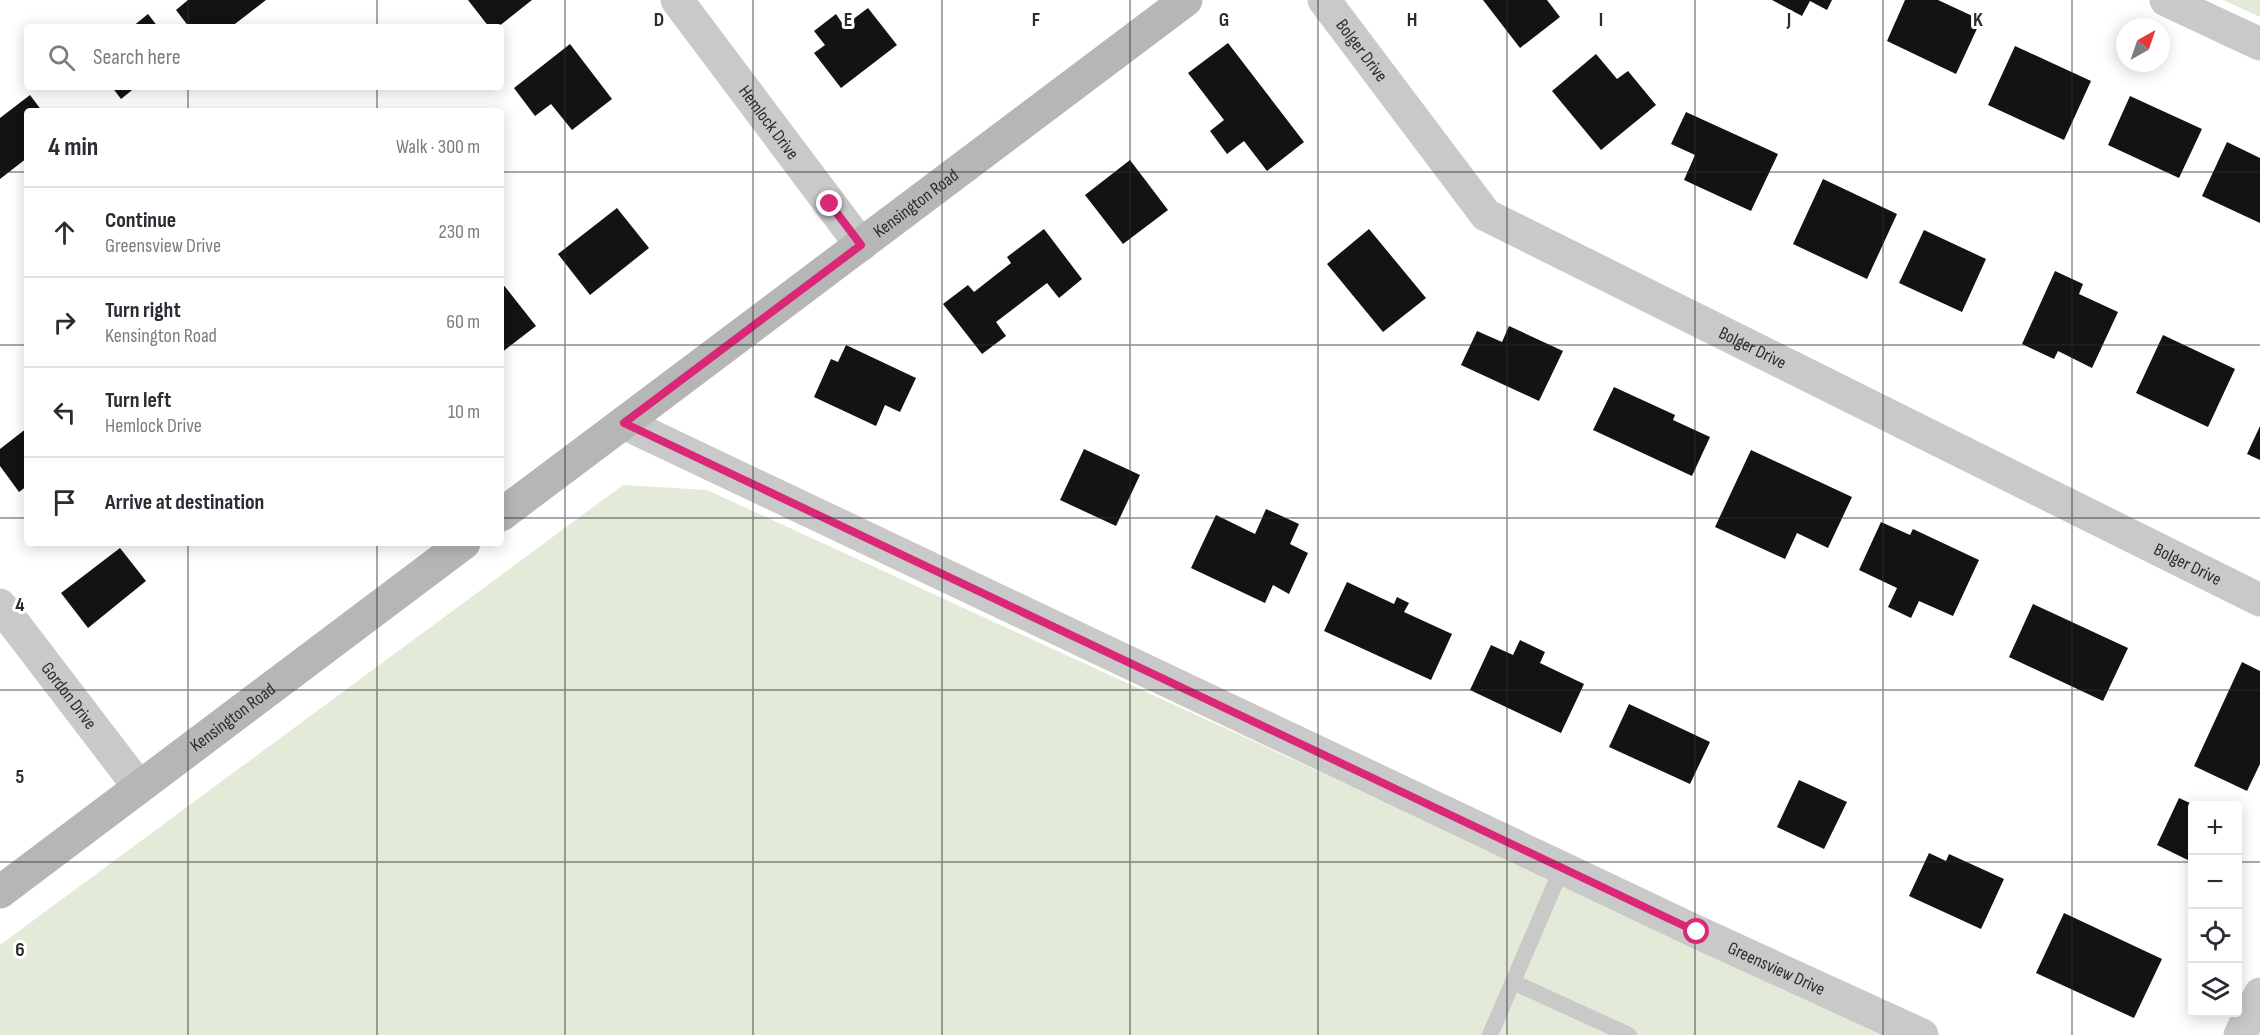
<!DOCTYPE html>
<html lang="en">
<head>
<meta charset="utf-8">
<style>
	body { margin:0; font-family:"Sofia Sans Condensed",sans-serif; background:#f2f2f3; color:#2b2b33 }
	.controls { position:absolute; right:18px; bottom:18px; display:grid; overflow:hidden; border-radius:6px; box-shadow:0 3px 15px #0003 }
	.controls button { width:54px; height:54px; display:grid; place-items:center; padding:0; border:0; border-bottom:2px solid #e1e1e2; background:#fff; color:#2b2b33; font:30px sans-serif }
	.compass { position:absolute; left:2116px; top:18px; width:54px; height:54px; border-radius:50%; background:#fff; box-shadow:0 3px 15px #0003; rotate:40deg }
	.stop { position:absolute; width:18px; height:18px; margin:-14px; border:4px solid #db2777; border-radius:50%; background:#fff }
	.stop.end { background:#db2777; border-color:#fff; box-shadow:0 2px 6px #0008 }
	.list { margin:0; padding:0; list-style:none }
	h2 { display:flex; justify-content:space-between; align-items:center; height:78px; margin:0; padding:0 24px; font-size:26px }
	h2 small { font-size:20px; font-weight:400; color:#7c7c81 }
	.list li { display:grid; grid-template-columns:39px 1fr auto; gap:18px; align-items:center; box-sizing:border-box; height:90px; padding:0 24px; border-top:2px solid #e1e1e2 }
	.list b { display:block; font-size:22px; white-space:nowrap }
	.list p { margin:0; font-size:20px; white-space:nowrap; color:#7c7c81 }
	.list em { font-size:20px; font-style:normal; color:#7c7c81 }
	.icon { flex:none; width:33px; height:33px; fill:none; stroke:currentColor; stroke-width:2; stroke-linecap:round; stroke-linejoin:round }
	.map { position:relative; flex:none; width:2260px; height:1035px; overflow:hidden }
	.search { position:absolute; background:#fff; box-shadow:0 3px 15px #0003; left:24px; top:24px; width:480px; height:66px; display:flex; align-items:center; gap:15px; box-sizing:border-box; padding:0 21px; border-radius:6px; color:#7c7c81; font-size:22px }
	.panel { position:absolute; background:#fff; box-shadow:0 3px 15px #0003; left:24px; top:108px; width:480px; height:438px; border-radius:6px }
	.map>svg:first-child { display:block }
</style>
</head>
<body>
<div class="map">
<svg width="2260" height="1035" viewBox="0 0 2260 1035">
	<rect width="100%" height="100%" fill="#fff"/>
	<g fill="#e3ebd8">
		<polygon points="2223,0 2260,0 2260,17"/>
		<polygon points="623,485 707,490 1892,1035 0,1035 0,945"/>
	</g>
	<g fill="#131313">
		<polygon points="188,0 266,0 231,27 189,27 176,10"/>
		<polygon points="468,0 532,0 498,27 489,27"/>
		<polygon points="1483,0 1547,0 1560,17 1520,48"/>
		<polygon points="1772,0 1832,0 1827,10 1810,1 1802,16"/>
		<polygon points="1905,0 1938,0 1981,20 1956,74 1887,41"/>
		<polygon points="868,8 897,45 841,88 814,53 825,45 814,31 836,14 844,26"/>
		<polygon points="148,14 158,27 132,27"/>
		<polygon points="1228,43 1304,142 1267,171 1244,141 1227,154 1210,131 1224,120 1188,73"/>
		<polygon points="570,44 612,99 572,130 551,104 535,116 514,88"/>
		<polygon points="2015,46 2091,81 2064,140 1988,105"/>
		<polygon points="1596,54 1617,79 1628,71 1656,105 1601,150 1552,91"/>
		<polygon points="112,87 136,87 121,99"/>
		<polygon points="30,95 42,111 27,111 27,158 0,179 0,118"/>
		<polygon points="2130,96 2202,129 2179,178 2108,145"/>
		<polygon points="1686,112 1778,154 1751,211 1684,180 1695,155 1671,144"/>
		<polygon points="2227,142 2260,158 2260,223 2202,196"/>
		<polygon points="1130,160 1168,210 1123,244 1085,195"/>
		<polygon points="1823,179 1897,214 1867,279 1793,244"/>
		<polygon points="617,208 649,248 590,295 558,254"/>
		<polygon points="1044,229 1082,279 1059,298 1047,283 996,322 1006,336 982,354 943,304 968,285 974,292 1011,263 1007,257"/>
		<polygon points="1369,229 1426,298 1383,332 1327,264"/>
		<polygon points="1924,230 1986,259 1962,312 1899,283"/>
		<polygon points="2055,271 2083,284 2079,294 2118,312 2092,368 2058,351 2054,359 2022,344"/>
		<polygon points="502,283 536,326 501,353 501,284"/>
		<polygon points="1509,326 1563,351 1539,401 1461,365 1477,331 1502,342"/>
		<polygon points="2163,335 2235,369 2208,427 2136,393"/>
		<polygon points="846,345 916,378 900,412 885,405 876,426 814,397 831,359 838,362"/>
		<polygon points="1614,387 1675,415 1673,420 1710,437 1692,476 1593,430"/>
		<polygon points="2260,426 2260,460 2247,454"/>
		<polygon points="27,428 27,486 19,492 0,466 0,449"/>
		<polygon points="1084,449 1140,475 1116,526 1060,500"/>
		<polygon points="1751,450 1852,497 1828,548 1797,533 1785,559 1715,527"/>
		<polygon points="1266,509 1299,524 1290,544 1308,553 1289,594 1273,585 1265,603 1191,568 1216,515 1255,534"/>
		<polygon points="1881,522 1910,535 1913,529 1979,560 1953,616 1919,601 1911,618 1888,607 1897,588 1859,570"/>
		<polygon points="120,548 146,581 88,628 61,593"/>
		<polygon points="1347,582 1394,604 1397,597 1409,603 1404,612 1452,634 1431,680 1324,631"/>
		<polygon points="2033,604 2128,648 2103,701 2009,657"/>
		<polygon points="1520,640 1545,652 1540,663 1584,684 1561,733 1470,690 1491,645 1513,655"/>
		<polygon points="2242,662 2260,671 2260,764 2247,791 2194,766"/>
		<polygon points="1629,704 1710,742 1690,784 1609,747"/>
		<polygon points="1799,780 1847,802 1824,849 1777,827"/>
		<polygon points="2179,798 2192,804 2192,862 2157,845"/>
		<polygon points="1929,853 1946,861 1949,854 2004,879 1981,929 1909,896"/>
		<polygon points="2064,913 2162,959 2134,1018 2036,973"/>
	</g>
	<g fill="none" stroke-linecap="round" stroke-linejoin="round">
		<g stroke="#c9c9c9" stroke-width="16">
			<polyline points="1513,982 1629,1035"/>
			<polyline points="1490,1035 1562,868"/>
		</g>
		<g stroke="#c9c9c9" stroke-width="33">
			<path id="s1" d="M677 0 861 245"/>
			<path id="s2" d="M1324 0 1486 215 2260 600"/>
			<polyline points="2166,0 2260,44"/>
			<path id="s3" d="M624 423 1697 932 1922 1035"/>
			<path id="s4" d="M0 605 139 787"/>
			<polyline points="2240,1035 2260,994"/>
		</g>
		<g stroke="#b6b6b6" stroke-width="33">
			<path id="s5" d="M501 515 1186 0"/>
			<path id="s6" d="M0 892 464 543"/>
		</g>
	</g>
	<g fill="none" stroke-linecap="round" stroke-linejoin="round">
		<polyline stroke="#db2777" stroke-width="8" points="830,204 861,245 624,423 1697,932"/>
	</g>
	<path fill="none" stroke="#2c2c2c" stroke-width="1.5" stroke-opacity="0.55" d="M188 0V27M377 0V27M565 0V1035M753 0V1035M942 0V1035M1130 0V1035M1318 0V1035M1507 0V1035M1695 0V1035M1883 0V1035M2072 0V1035M188 87V111M377 87V111M0 172H27M501 172H2260M0 345H27M501 345H2260M0 518H27M501 518H2260M188 543V1035M377 543V1035M0 690H2260M0 862H2192M2238 862H2260"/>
	<g text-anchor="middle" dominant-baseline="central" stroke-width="6" stroke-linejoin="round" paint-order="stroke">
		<g font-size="18" fill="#2c2c2c" stroke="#fff">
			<text stroke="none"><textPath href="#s2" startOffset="63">Bolger Drive</textPath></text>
			<text stroke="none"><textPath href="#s1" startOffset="153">Hemlock Drive</textPath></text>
			<text stroke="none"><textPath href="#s5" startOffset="519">Kensington Road</textPath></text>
			<text stroke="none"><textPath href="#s2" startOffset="567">Bolger Drive</textPath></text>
			<text stroke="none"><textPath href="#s2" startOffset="1053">Bolger Drive</textPath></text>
			<text stroke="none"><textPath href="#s4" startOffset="114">Gordon Drive</textPath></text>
			<text stroke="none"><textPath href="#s6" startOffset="291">Kensington Road</textPath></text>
			<text stroke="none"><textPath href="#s3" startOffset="1275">Greensview Drive</textPath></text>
		</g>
	</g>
	<g font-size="20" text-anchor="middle" font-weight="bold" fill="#2c2c2c" stroke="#fff" stroke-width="6" stroke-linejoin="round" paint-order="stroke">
		<text x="659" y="26">D</text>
		<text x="848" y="26">E</text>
		<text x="1036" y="26">F</text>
		<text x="1224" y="26">G</text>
		<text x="1412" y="26">H</text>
		<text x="1601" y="26">I</text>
		<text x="1789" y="26">J</text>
		<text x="1978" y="26">K</text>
		<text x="20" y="611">4</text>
		<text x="20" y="783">5</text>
		<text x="20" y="956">6</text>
	</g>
</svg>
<div class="controls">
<button>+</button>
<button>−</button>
<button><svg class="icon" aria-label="locate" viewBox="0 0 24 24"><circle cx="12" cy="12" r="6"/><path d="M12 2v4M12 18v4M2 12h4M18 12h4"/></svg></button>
<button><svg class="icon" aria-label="layers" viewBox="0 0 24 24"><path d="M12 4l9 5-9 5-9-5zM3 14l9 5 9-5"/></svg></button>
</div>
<svg class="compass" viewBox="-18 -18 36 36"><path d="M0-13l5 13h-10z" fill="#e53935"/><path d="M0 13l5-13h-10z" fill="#7c7c81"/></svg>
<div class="stop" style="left:1697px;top:932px"></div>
<div class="stop end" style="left:830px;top:204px"></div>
<div class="search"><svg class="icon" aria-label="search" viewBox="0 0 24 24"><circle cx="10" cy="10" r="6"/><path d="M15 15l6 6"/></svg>Search here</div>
<section class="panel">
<h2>4 min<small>Walk · 300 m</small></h2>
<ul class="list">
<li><svg class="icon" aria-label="ahead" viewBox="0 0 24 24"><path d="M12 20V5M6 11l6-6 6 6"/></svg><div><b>Continue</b><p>Greensview Drive</p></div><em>230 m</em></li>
<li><svg class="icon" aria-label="right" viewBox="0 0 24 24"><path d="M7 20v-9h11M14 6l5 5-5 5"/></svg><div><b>Turn right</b><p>Kensington Road</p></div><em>60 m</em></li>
<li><svg class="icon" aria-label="left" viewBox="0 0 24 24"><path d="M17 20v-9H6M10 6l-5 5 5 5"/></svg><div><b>Turn left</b><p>Hemlock Drive</p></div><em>10 m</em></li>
<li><svg class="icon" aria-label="arrive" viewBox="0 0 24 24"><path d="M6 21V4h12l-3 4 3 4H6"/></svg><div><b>Arrive at destination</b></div></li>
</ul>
</section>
</div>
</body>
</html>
